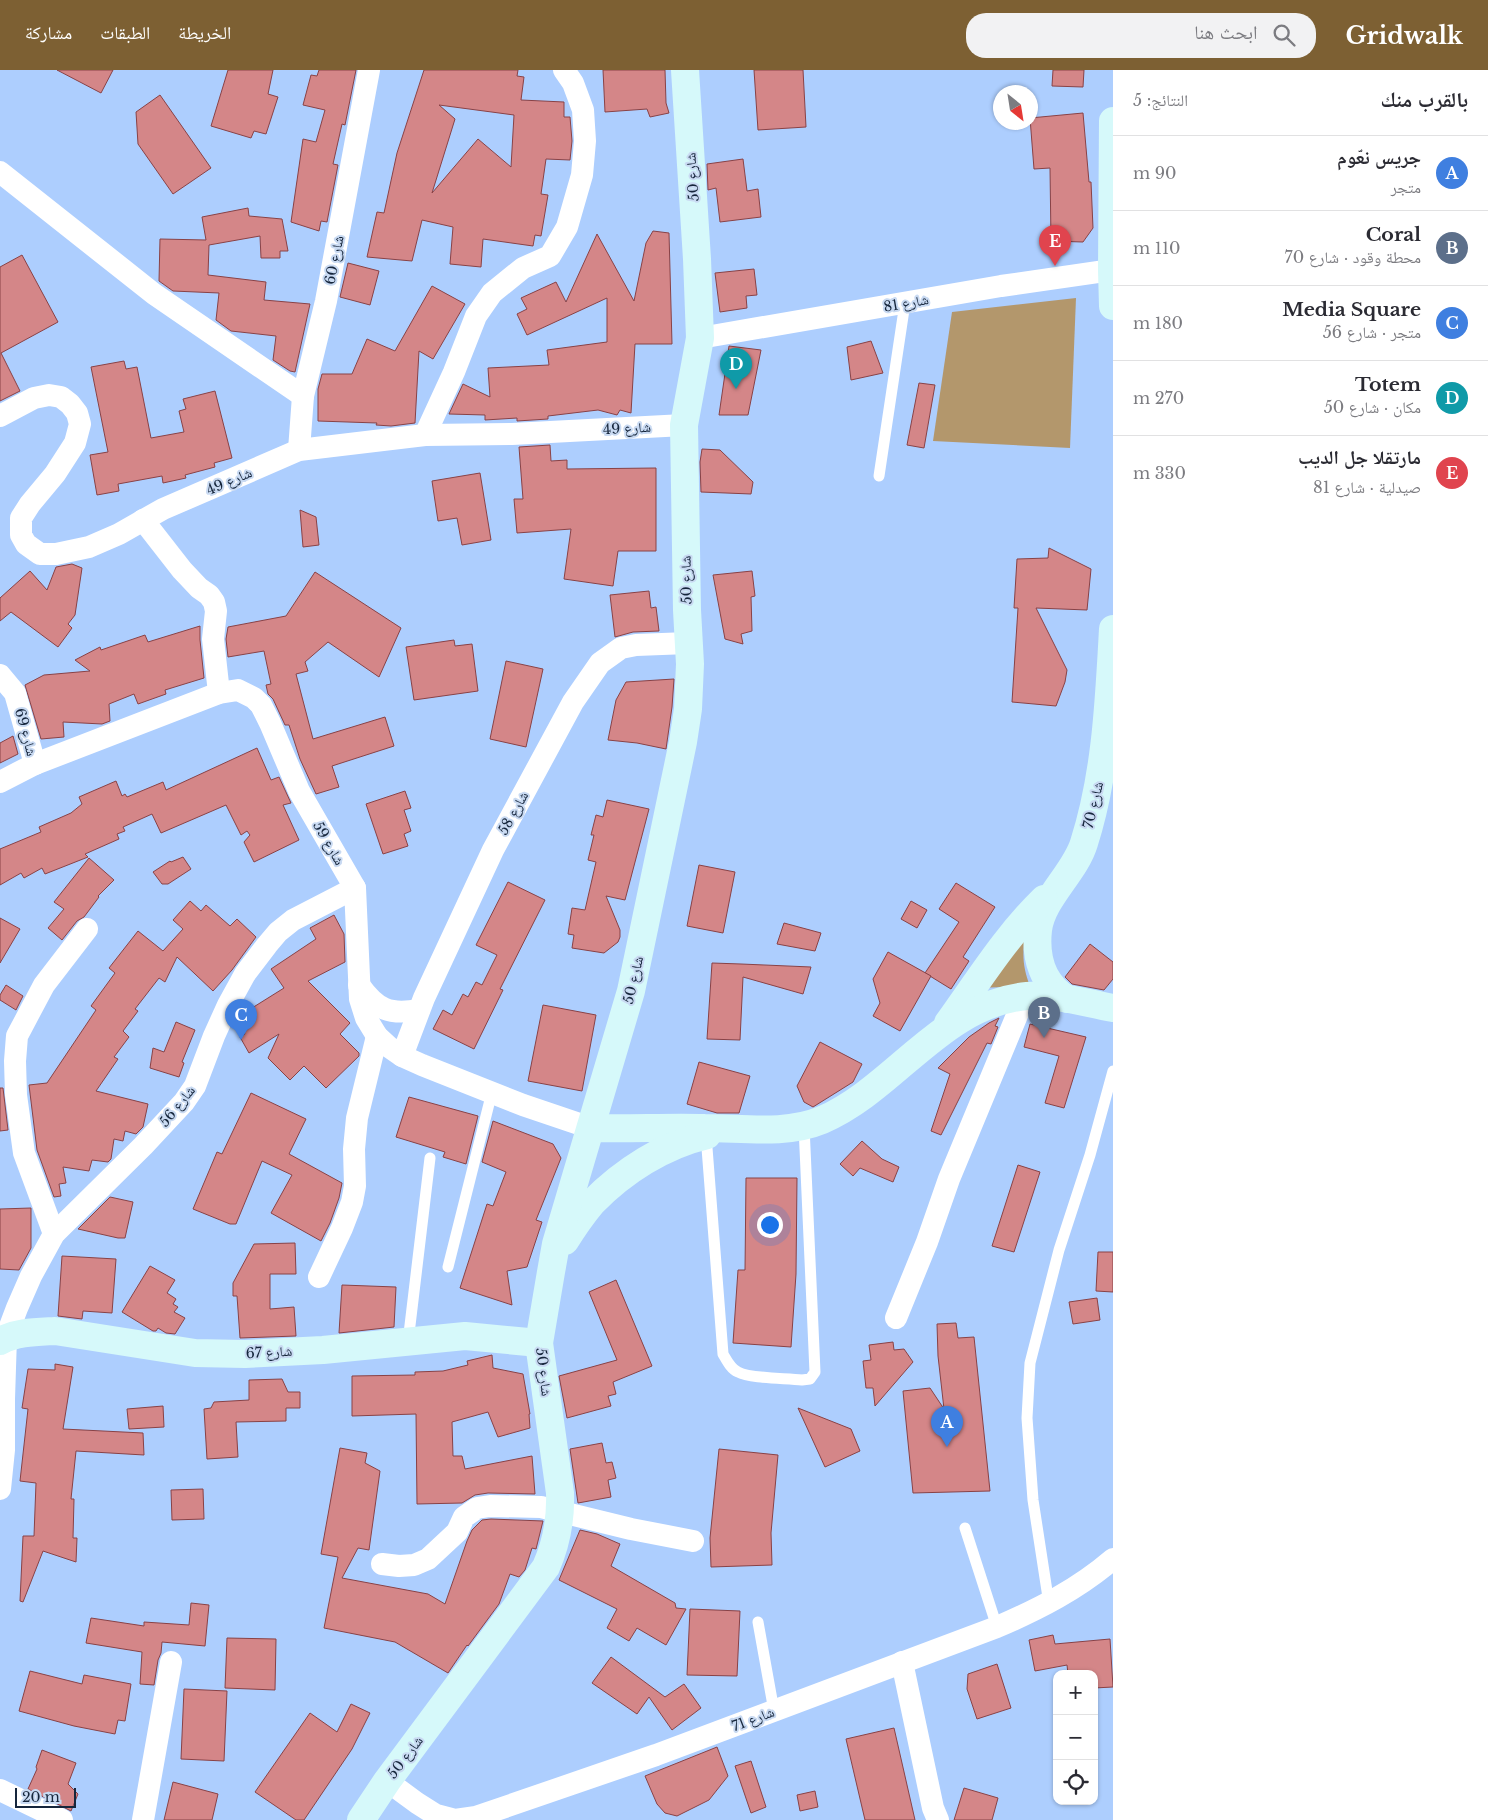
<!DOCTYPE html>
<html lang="ar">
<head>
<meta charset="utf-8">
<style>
	body { margin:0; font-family:"Libre Baskerville","Noto Naskh Arabic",serif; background:#f2f2f3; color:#2b2b33; direction:rtl }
	.controls { position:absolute; right:15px; bottom:15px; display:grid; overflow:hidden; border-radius:10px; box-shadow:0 1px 4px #0004 }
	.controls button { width:45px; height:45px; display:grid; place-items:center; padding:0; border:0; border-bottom:1px solid #e1e1e2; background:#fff; color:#2b2b33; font:25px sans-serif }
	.compass { position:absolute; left:993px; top:15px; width:45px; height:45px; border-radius:50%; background:#fff; box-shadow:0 1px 4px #0004; rotate:150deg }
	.scale { position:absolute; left:15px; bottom:12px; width:61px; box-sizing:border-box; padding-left:5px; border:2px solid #16263c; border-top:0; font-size:14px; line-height:18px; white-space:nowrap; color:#16263c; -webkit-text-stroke:4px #c9daf2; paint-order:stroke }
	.you { position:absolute; left:769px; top:1154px; width:18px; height:18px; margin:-12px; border:4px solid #fff; border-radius:50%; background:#1a73e8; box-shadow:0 0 0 8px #1a73e833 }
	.badge { display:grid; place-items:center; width:32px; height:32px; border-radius:50%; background:#7d6033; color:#fff; font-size:16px; font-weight:700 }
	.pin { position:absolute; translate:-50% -41px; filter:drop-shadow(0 1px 2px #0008) }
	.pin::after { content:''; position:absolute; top:26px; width:18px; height:15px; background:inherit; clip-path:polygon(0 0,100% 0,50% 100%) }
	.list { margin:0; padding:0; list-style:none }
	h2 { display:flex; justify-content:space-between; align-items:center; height:65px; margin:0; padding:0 20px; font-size:21px }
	h2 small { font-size:16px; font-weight:400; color:#7c7c81 }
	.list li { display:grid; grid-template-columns:32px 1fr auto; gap:15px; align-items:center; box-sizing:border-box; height:75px; padding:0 20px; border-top:1px solid #e1e1e2 }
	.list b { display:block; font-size:19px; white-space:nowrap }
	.list p { margin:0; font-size:16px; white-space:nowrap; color:#7c7c81 }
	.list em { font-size:16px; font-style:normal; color:#7c7c81 }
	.icon { flex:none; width:28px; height:28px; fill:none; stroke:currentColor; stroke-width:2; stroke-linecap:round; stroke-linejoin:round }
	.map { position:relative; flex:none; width:1113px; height:1750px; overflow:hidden; direction:ltr }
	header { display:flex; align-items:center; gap:30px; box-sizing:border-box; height:70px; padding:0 25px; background:#7d6033; color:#fff }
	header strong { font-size:24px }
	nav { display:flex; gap:28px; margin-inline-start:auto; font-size:18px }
	.search { width:350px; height:45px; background:#f2f2f3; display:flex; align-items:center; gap:12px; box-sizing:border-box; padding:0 18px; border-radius:20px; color:#7c7c81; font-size:19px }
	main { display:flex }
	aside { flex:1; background:#fff }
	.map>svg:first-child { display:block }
</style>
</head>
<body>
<header>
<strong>Gridwalk</strong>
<div class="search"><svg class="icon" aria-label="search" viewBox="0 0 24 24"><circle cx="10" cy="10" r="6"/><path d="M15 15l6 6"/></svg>ابحث هنا</div>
<nav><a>الخريطة</a><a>الطبقات</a><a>مشاركة</a></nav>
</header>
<main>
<aside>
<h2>بالقرب منك<small>النتائج: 5</small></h2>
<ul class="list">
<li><span class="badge" style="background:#3f7fe0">A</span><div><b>جريس نعّوم</b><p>متجر</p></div><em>90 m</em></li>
<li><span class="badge" style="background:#5c6f8a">B</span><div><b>Coral</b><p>محطة وقود · شارع 70</p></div><em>110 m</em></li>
<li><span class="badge" style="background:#3f7fe0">C</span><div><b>Media Square</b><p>متجر · شارع 56</p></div><em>180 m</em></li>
<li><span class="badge" style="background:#0f9aa8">D</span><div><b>Totem</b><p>مكان · شارع 50</p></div><em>270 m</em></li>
<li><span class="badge" style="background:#e0444e">E</span><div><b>مارتقلا جل الديب</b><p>صيدلية · شارع 81</p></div><em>330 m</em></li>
</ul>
</aside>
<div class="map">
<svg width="1113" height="1750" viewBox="0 0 1113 1750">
	<rect width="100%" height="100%" fill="#adcefe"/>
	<g fill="#b3976c">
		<polygon points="1076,228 1070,378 933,371 952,242"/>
		<path d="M1025 867C1022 885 1023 898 1030 916L977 918Z"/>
	</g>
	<g fill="#d48688" stroke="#894246" fill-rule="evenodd">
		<polygon points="57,0 113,0 101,23"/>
		<polygon points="228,0 273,0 268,24 278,27 266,64 254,61 251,68 211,56"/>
		<polygon points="319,0 356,0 345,55 342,54 333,94 338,95 327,152 321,151 319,161 291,152 303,69 316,72 325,40 303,35 311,5 317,6"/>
		<path d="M424 0H518L517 6 524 7 521 30 564 32V47H570L572 71 570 90 546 89 541 124 548 125 541 166 535 165 533 176 483 169 481 197 450 194 453 157 422 150 412 191 367 187 377 142 384 143 397 83ZM439 35 514 45 511 97 478 69 432 123 455 49Z"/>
		<polygon points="603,0 665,0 666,33 669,43 650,47 647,39 605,42"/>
		<polygon points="754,0 803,0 806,57 758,60"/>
		<polygon points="1053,0 1084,0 1083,17 1052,16"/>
		<polygon points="160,25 211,98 173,124 138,74 136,42"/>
		<polygon points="1083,43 1089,112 1091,112 1093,158 1083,172 1051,171 1050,98 1034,99 1030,48"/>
		<polygon points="743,89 747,121 758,119 761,147 720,152 716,118 708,120 707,94"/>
		<polygon points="248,138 249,146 282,149 288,181 280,181 280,188 261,188 260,166 209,175 208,205 266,212 264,230 310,234 295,302 290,301 273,290 276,266 231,261 216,250 219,223 173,221 159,211 160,169 206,170 202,147"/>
		<polygon points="653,161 669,163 672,274 635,274 631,343 620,340 617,345 598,340 548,346 548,349 517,351 517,348 485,350 485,345 449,344 463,314 490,327 488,298 549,295 547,280 607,272 607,228 527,265 517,244 527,239 521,228 556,212 566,232 597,164 634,231 646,173"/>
		<polygon points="22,185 58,252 1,283 20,321 0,331 0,197"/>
		<polygon points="348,193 379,201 370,235 340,227"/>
		<polygon points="754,199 757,225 746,226 747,238 720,242 715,203"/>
		<polygon points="432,216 465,234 433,289 419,281 415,353 391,356 376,355 377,353 318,351 318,319 322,304 352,304 367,269 395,281"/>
		<polygon points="871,271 883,303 851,310 847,277"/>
		<polygon points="729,276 761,280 748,345 719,345"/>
		<polygon points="124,291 126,299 137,297 151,368 184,362 179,341 186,339 183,329 215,321 232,388 214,393 215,397 185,405 186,408 163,413 162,406 118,414 119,421 97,425 90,385 108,382 91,297"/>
		<polygon points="919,313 935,315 924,378 907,375"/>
		<polygon points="550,375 551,391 567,390 567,399 656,398 656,481 618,481 613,516 564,509 571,459 517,463 514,429 523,429 519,377"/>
		<polygon points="702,379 720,380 753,412 751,424 701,422 700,392"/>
		<polygon points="480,403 491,470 462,475 457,448 438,451 432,411"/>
		<polygon points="300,440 316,447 319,475 303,477"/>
		<polygon points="1049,478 1091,499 1087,540 1036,538 1067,600 1065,612 1056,636 1012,632 1018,538 1014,538 1017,489 1048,488"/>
		<polygon points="72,494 82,498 75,545 68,554 72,558 58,577 11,542 0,551 0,528 30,501 47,520 56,497"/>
		<polygon points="752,501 755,526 751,527 752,561 741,564 743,574 725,569 713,505"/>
		<polygon points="315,502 401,558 379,607 328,572 305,592 308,601 296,604 313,669 385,647 394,676 332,696 339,717 316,724 300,689 289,655 285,655 273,629 268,624 266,615 271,614 264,581 228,587 226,569 228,557 286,546"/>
		<polygon points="649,521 651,538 656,537 659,561 633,562 615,567 610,525"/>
		<polygon points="200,556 200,570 204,608 165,620 166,624 138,634 134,624 109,634 110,651 102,654 63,652 64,667 41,669 25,615 44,605 90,601 75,590 100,577 101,580 145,565 148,572"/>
		<polygon points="454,570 455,576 472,574 478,621 414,630 406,577"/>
		<polygon points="506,591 543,599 526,677 490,669"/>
		<polygon points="674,609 672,637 666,679 637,673 608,670 616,630 626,612"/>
		<polygon points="13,666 18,684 0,693 0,673"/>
		<polygon points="257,678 271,710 279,707 291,733 283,735 299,770 254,792 244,772 250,765 247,761 241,765 226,735 161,763 152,744 123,757 125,761 117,764 119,769 85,784 88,787 45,804 42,798 24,808 21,803 0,815 0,779 41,762 39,757 71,743 82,734 79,727 116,711 122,726 125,724 127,727 163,712 166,720"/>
		<polygon points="405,721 411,738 404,740 411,761 404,764 408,776 383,784 366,734"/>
		<polygon points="607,730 649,739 625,830 606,826 620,860 620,867 618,872 604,883 572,878 574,865 568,864 572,838 585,840 596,792 588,790 594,765 591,765 596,745 603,747"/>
		<polygon points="183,787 191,799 168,814 162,814 153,802 170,791 171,792"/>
		<polygon points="89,788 114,810 98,826 99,827 84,847 77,851 62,870 48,858 64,839 54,832"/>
		<polygon points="699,795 735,802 723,863 687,856"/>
		<polygon points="508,812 545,830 500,919 503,920 474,979 433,959 443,940 452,945 463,924 468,927 476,912 482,915 497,885 476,875"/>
		<polygon points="956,813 995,837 963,887 969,891 951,919 925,903 959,852 939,839"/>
		<polygon points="190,831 201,841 206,835 230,856 237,849 256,867 232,900 213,921 177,887 165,912 159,908 135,939 138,941 123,961 129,967 114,987 118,989 96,1021 148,1034 143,1057 136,1064 125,1061 123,1071 114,1069 111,1089 108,1092 92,1090 89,1101 63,1097 66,1113 59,1114 61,1126 54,1127 37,1080 29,1015 47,1013 96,940 91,936 115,903 109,898 138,861 163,881 183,859 173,850"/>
		<polygon points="911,831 927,840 917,858 901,849"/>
		<polygon points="334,845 344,864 345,892 308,911 350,953 340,964 359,983 359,986 326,1018 304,996 290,1010 268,988 279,964 249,983 240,967 245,964 238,953 247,948 244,943 284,918 271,899 316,869 310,858"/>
		<polygon points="0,848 20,859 0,893"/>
		<polygon points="784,853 821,863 815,881 777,874"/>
		<polygon points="1090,874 1113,892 1113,909 1104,920 1072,914 1065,907"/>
		<polygon points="888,882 931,906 900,961 873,946 880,933 873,909"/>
		<polygon points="712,893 741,894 811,897 803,924 743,907 740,970 707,969"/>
		<polygon points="6,915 23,926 16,940 0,930 0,925"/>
		<polygon points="543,935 596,945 582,1021 528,1011"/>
		<polygon points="999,948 995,956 998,957 991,974 987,973 941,1065 931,1061 950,1004 938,998 969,967 989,953"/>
		<polygon points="176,952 195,960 182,992 184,993 179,1007 150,998 153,978 164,982"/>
		<polygon points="1030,954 1086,967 1064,1038 1045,1033 1059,986 1024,977"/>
		<polygon points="820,972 862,994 853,1012 813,1037 804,1032 797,1016"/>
		<polygon points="699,992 750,1006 739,1043 717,1043 687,1034"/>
		<polygon points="0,1018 3,1018 8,1060 0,1061"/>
		<polygon points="251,1023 306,1049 289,1084 342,1113 339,1128 330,1153 321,1171 271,1143 292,1105 262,1091 236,1154 230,1154 193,1139 217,1082 222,1084"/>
		<polygon points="409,1027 478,1046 466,1094 443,1087 445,1082 396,1067"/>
		<polygon points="493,1051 553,1074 561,1088 536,1150 542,1152 527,1197 507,1201 512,1235 460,1218 487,1134 493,1136 506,1102 482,1092"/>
		<polygon points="862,1071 882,1089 899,1097 893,1112 860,1098 853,1106 840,1094"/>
		<polygon points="1018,1095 1040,1102 1014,1182 992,1176"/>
		<polygon points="746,1108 797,1108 796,1204 791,1277 733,1273 738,1200 745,1200"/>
		<polygon points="110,1127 133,1132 125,1168 118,1168 78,1159"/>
		<polygon points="31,1138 31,1178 19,1200 0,1199 0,1139"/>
		<polygon points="295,1173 296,1204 270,1204 270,1239 294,1237 296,1266 240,1268 237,1226 233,1226 233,1213 254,1174"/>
		<polygon points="1098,1182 1113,1182 1113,1222 1096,1221"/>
		<polygon points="62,1186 116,1189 112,1243 83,1241 82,1249 58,1246"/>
		<polygon points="150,1196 175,1210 167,1223 176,1229 173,1234 178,1237 174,1242 185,1248 175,1264 166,1263 158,1258 156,1261 153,1261 122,1242"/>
		<polygon points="616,1210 652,1296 613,1312 616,1324 608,1326 611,1336 567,1348 559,1306 617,1290 589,1222"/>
		<polygon points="342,1215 396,1217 394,1257 339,1263"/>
		<polygon points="1097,1228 1100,1250 1073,1254 1069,1232"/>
		<polygon points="956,1253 958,1268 974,1267 990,1421 913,1423 903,1321 930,1318 944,1339 938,1286 937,1254"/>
		<polygon points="893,1272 894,1280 904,1279 913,1292 875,1336 873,1318 866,1318 863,1291 871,1290 869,1275"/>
		<polygon points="492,1285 493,1298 523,1304 530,1344 529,1344 530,1358 498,1367 488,1342 452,1352 453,1386 462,1386 465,1399 532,1386 535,1424 488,1423 475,1425 462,1433 417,1434 416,1344 352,1346 352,1306 415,1305 415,1302 443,1301 468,1295 467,1291"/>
		<polygon points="55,1294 73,1297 63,1359 143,1363 144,1385 76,1381 71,1429 74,1429 73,1468 77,1468 76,1492 43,1481 23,1532 20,1531 23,1466 34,1466 36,1413 20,1411 28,1339 22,1338 28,1299 55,1300"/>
		<polygon points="282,1309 288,1322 300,1322 300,1338 286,1338 286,1351 236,1352 238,1387 207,1389 204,1339 211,1338 214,1332 249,1330 249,1310"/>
		<polygon points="163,1336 164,1357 129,1359 127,1339"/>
		<polygon points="798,1338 851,1359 860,1381 825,1397"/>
		<polygon points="602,1373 606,1393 612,1392 616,1408 608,1410 611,1427 578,1433 570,1379"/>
		<polygon points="340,1378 367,1383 365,1393 380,1401 369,1480 358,1478 342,1508 428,1524 445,1534 467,1471 472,1460 482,1450 491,1449 543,1451 536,1479 532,1478 525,1500 519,1507 510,1504 499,1534 468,1576 467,1575 448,1603 395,1572 324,1558 338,1487 321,1484"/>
		<polygon points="719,1379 778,1385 771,1463 772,1495 711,1497 710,1468"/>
		<polygon points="203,1419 204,1449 172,1450 171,1420"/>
		<polygon points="580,1460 597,1464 620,1474 611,1496 675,1533 676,1538 686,1539 666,1575 637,1558 629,1571 607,1558 617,1539 559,1510"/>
		<polygon points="191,1533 209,1535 205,1576 162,1572 161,1583 158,1590 154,1615 140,1614 142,1582 86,1573 91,1548 144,1556 144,1552 189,1555"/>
		<polygon points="690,1539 740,1541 737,1606 687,1605"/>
		<polygon points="1053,1565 1055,1574 1110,1569 1113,1617 1094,1618 1094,1604 1068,1604 1067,1595 1035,1601 1029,1570"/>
		<polygon points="227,1568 276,1569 275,1620 225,1618"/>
		<polygon points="611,1587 665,1627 684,1614 701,1638 672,1660 649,1627 637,1644 592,1613"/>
		<polygon points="997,1594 1011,1638 977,1649 967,1619 968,1604"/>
		<polygon points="30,1601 82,1614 84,1605 131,1614 125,1651 118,1650 115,1664 74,1656 19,1641"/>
		<polygon points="184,1619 227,1621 224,1691 181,1689"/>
		<polygon points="351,1634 370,1643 352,1679 304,1750 296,1750 255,1722 310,1643 337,1662"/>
		<polygon points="894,1658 915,1750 865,1750 846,1669"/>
		<polygon points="717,1677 728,1706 709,1730 677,1746 665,1743 657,1734 645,1706"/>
		<polygon points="42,1680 76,1693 68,1714 78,1724 71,1741 28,1719 37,1699 36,1697"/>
		<polygon points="751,1691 766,1737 751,1743 735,1696"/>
		<polygon points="173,1712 218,1724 212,1750 164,1750"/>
		<polygon points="964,1718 998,1728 992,1750 954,1750"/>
		<polygon points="815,1721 818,1737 800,1741 797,1725"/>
	</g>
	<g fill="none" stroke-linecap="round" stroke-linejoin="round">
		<g stroke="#fff" stroke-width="11">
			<polyline points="879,406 905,233"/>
			<path d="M706 1065 723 1284C727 1291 731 1299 738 1302 751 1309 786 1308 802 1310L810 1309 815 1302 804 1056"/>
			<polyline points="448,1197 492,1022"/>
			<polyline points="408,1272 430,1088"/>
			<polyline points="965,1458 997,1557"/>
			<polyline points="1049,1534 1033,1430 1027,1348 1030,1293 1059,1180 1090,1085 1113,1001"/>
			<polyline points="758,1552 774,1641"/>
		</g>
		<g stroke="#fff" stroke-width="22">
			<polyline points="0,102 154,224 303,326"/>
			<polyline points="700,268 1001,216 1112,200"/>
			<polyline points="0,346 34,328 49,325 61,327 70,334 77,343 80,354 75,373 55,404 30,434 21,448 21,465 26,474 40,484 56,484 89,477 119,464 163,439 299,380 425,365 512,364 684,355"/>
			<polyline points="425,365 454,302 476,246 492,223 523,198 550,186 567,157 582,105 585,71 583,40 573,13 564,0"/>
			<polyline points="299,380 303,326 326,231 369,0"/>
			<polyline points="143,450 182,500 199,518 209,525 214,532 216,541 213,569 219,623"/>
			<polyline points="0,605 15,623 35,694"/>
			<polyline points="0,712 35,694 219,623 238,620 254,628 261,635 270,653 299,721 355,818 360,929 366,948 377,966 389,977 402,986 422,995 523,1035 591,1058"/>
			<path d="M359 915C377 940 389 945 419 940"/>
			<polyline points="402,986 424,928 493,780 573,632 600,593 621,578 636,575 688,573"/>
			<polyline points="54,1164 24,1083 16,1025 15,991 17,966 44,915 87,859"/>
			<polyline points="319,1207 342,1158 352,1132 355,1116 354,1079 357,1048 377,966"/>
			<polyline points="896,1248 927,1172 949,1109 1025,926"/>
			<polyline points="0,1419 4,1380 4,1329 6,1267 17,1238 31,1206 54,1164 143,1076 184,1032 195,1016 214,966 228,935 245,904 267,875 278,862 293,850 355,818"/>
			<polyline points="382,1494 399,1496 414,1495 428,1489 457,1462 464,1447 477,1438 490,1436 541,1437 631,1459 693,1471"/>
			<polyline points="902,1592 933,1738 938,1750"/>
			<path d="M387 1711 417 1733 436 1745 455 1750 476 1747 656 1685 997 1557C1039 1539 1078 1519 1113 1489"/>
			<polyline points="0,1720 62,1750"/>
			<polyline points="143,1750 171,1592"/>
		</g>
		<g stroke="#d6f9fa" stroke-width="28">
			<polyline points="1113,51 1112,200 1113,236"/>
			<path d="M1067 929C1043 914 1035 888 1038 860 1042 828 1075 803 1084 773 1106 704 1109 631 1113 559"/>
			<path d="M948 953C979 910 1006 866 1044 829"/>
			<path d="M591 1058C629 1059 667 1057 705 1058 743 1058 786 1065 822 1050 896 1018 941 934 1027 926 1055 923 1085 933 1113 938"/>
			<path d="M565 1171C573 1158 582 1145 592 1133 623 1101 664 1075 707 1065"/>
			<path d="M0 1271C16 1262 37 1262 55 1261L195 1283 245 1284 323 1280 465 1266 539 1273"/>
			<path d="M361 1750 387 1711 546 1497C557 1472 561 1450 560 1423L539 1273 551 1202 556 1174 631 921 683 672 688 639 690 594 687 540 684 355 700 268 697 189 685 0"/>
		</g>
	</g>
	<g text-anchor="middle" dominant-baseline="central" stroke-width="4" stroke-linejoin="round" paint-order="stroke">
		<g font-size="14" fill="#16263c" stroke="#c9daf2">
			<text transform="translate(692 107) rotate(-94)">شارع 50</text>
			<text transform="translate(334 190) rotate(-79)">شارع 60</text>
			<text transform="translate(906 233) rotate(-10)">شارع 81</text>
			<text transform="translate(627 358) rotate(-3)">شارع 49</text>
			<text transform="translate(229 411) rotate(-23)">شارع 49</text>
			<text transform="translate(686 510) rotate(-91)">شارع 50</text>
			<text transform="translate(26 662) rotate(75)">شارع 69</text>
			<text transform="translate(1093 735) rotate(-77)">شارع 70</text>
			<text transform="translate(513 743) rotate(-61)">شارع 58</text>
			<text transform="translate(329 773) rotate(60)">شارع 59</text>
			<text transform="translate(633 910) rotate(-77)">شارع 50</text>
			<text transform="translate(177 1036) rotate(-51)">شارع 56</text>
			<text transform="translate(269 1282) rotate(-3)">شارع 67</text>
			<text transform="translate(544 1302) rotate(83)">شارع 50</text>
			<text transform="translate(753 1649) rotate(-21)">شارع 71</text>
			<text transform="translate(405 1687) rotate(-53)">شارع 50</text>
		</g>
	</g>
</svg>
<div class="controls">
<button>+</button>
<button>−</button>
<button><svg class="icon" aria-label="locate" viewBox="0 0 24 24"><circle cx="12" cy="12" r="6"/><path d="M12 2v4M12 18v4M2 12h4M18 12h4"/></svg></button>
</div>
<svg class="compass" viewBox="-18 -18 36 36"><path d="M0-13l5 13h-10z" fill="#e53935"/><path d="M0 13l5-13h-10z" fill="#7c7c81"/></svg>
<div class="scale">20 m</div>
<div class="you"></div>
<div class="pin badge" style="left:947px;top:1377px;background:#3f7fe0">A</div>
<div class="pin badge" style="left:1044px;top:968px;background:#5c6f8a">B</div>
<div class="pin badge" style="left:241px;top:970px;background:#3f7fe0">C</div>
<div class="pin badge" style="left:736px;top:319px;background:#0f9aa8">D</div>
<div class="pin badge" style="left:1055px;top:196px;background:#e0444e">E</div>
</div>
</main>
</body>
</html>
